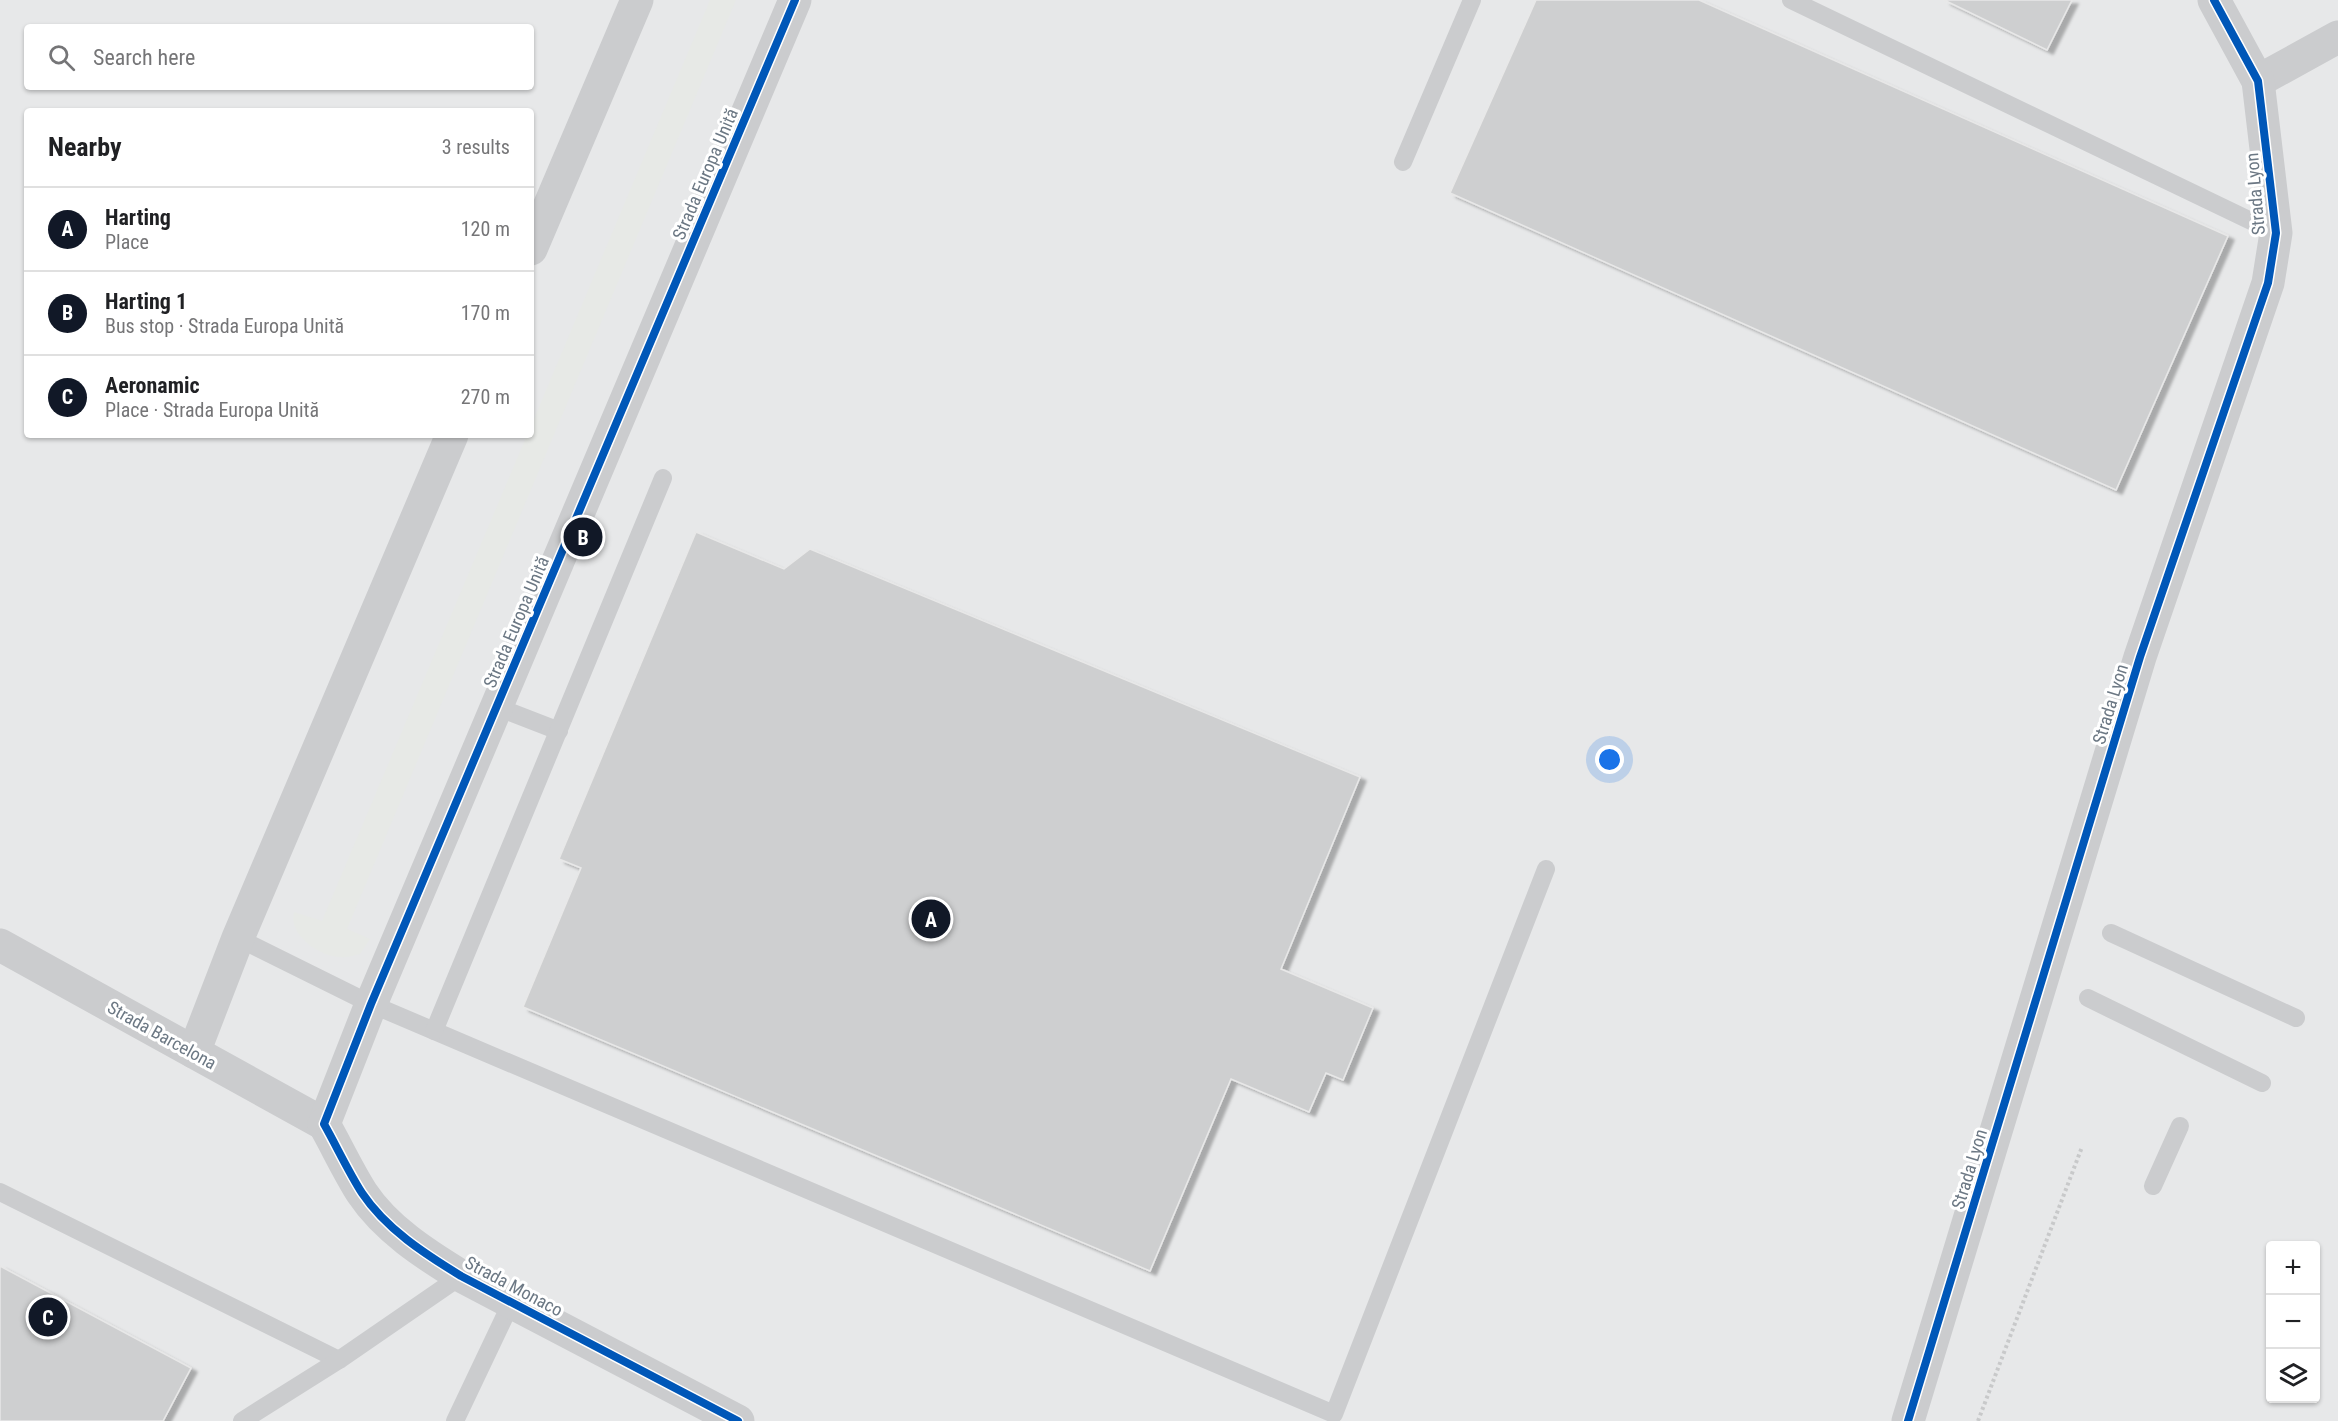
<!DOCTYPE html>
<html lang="en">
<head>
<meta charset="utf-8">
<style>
	body { margin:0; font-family:"Roboto Condensed",sans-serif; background:#f6f6f6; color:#202124 }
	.controls { position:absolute; right:18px; bottom:18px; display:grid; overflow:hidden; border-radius:6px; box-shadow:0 2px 4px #0004 }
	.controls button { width:54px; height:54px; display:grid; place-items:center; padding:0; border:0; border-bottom:2px solid #e0e0e0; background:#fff; color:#202124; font:30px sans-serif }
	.you { position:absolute; left:1610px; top:760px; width:21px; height:21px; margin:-15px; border:4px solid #fff; border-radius:50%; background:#1a73e8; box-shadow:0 0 0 9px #1a73e833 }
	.badge { display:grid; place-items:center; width:39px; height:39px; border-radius:50%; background:#111827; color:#fff; font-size:20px; font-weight:700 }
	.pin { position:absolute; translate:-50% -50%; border:3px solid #fff; box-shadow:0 2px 6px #0006 }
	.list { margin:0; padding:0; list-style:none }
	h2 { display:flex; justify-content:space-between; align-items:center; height:78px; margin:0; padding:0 24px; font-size:26px }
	h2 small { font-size:20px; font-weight:400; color:#757577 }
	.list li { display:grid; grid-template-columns:39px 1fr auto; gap:18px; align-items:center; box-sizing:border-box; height:84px; padding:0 24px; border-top:2px solid #e0e0e0 }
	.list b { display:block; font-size:22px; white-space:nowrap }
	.list p { margin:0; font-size:20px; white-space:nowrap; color:#757577 }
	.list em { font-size:20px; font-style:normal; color:#757577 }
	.icon { flex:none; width:33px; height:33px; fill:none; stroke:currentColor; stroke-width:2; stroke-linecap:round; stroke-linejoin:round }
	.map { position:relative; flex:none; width:2338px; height:1421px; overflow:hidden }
	.search { position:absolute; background:#fff; box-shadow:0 2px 4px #0004; left:24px; top:24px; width:510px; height:66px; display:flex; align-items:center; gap:15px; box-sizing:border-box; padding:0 21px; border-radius:6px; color:#757577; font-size:22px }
	.panel { position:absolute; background:#fff; box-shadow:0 2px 4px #0004; left:24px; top:108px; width:510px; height:330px; border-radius:6px }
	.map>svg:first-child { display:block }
</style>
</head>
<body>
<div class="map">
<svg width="2338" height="1421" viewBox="0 0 2338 1421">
	<defs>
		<filter id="shadow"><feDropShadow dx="6" dy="4" stdDeviation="1.5" flood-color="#0004"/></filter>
	</defs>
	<rect width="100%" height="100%" fill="#f8f8f8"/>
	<path fill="#e7e8e9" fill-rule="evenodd" d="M0 0H2338V1421H0ZM27 27H531V87H27ZM27 111H531V435H27ZM2270 1246H2316V1398H2270Z"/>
	<path fill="#e7e9e6" d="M710 0H736L347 929 370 939 360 954C354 955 347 958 341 957 320 957 288 935 294 912L322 921 527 435H531V426Z"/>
	<g fill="#cecfd0" stroke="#e8e8e8" stroke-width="1.5" filter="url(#shadow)">
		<polygon points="1536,0 1699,0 2228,236 2116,490 1450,193"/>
		<polygon points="1944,0 2072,0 2047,50"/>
		<polygon points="696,532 784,569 810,549 1360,777 1281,969 1373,1008 1343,1080 1326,1073 1309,1112 1231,1079 1150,1271 523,1007 581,868 559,859"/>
		<polygon points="0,1266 191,1368 163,1421 0,1421"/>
	</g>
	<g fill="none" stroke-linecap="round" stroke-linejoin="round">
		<polyline stroke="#c8c9ca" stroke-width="4" stroke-dasharray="3 3" stroke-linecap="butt" points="1978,1421 2082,1147"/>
		<g stroke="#cbccce" stroke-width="18">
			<polyline points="1791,0 2276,233"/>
			<polyline points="1403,162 1472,0"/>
			<polyline points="497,707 559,731"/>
			<polyline points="2111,933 2296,1018"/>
			<polyline points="238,938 371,1004 1334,1414 1546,869"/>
			<polyline points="2088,998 2262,1083"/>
			<polyline points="434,1031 663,478"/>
			<polyline points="2153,1186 2180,1126"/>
			<polyline points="0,1192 339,1360"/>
			<polyline points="242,1421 339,1360 461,1276"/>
			<polyline points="455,1421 512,1301"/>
		</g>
		<g stroke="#cbccce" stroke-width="33">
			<polyline points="2258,81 2338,37"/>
			<polyline points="531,249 637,0"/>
			<polyline points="0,945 324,1124"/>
			<polyline points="194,1052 238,938 452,435"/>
			<polyline points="324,1124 371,1004 795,0"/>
			<path d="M324 1124C337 1147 348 1171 362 1193 386 1229 425 1254 461 1276L738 1421"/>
			<polyline points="1908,1421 2140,657 2268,283 2276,233 2258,81 2214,0"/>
		</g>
		<g stroke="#fff" stroke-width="11">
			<g id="cycleway">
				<path d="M738 1421 461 1276C425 1254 386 1229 362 1193 348 1171 337 1147 324 1124L371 1004 795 0"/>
				<polyline points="1908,1421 2140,657 2268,283 2276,233 2258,81 2214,0"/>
			</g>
		</g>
		<use href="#cycleway" stroke="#0057b8" stroke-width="8"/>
	</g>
	<g text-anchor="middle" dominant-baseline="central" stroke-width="6" stroke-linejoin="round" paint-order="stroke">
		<g font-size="18" fill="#6c7884" stroke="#fff">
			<text transform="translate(705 174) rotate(-67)">Strada Europa Unită</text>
			<text transform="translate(2255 194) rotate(-95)">Strada Lyon</text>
			<text transform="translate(516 622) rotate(-67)">Strada Europa Unită</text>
			<text transform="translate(2110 704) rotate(-73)">Strada Lyon</text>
			<text transform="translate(162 1035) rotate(29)">Strada Barcelona</text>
			<text transform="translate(1969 1169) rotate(-73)">Strada Lyon</text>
			<text transform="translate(514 1286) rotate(28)">Strada Monaco</text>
		</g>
	</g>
</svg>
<div class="controls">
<button>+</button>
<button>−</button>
<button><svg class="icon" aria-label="layers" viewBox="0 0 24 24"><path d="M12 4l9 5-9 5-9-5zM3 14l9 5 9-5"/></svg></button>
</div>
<div class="you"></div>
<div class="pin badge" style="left:931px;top:919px">A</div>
<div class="pin badge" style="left:583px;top:537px">B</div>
<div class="pin badge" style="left:48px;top:1317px">C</div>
<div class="search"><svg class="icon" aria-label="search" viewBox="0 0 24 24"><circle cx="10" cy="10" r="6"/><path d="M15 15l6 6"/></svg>Search here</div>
<section class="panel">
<h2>Nearby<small>3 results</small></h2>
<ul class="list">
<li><span class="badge">A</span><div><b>Harting</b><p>Place</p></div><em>120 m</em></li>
<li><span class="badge">B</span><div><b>Harting 1</b><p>Bus stop · Strada Europa Unită</p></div><em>170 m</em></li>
<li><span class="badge">C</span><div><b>Aeronamic</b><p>Place · Strada Europa Unită</p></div><em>270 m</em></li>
</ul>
</section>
</div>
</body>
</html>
